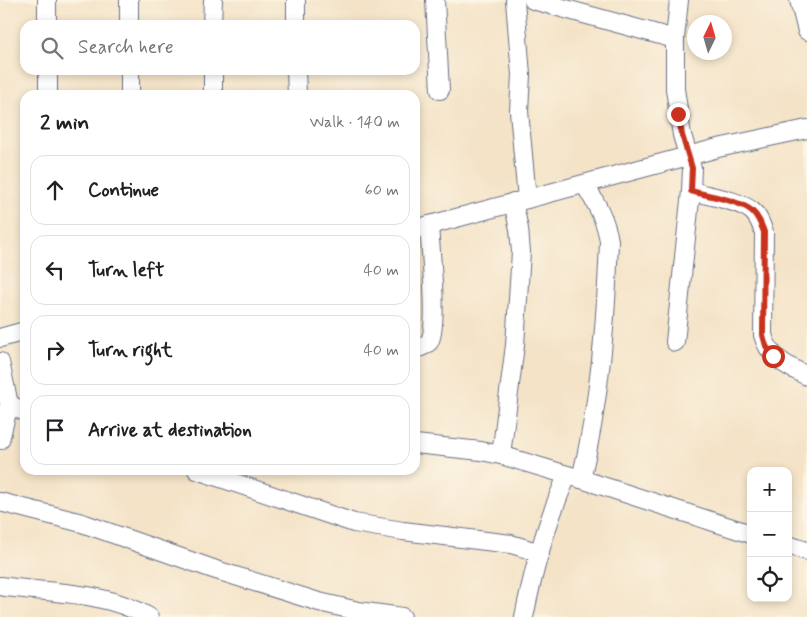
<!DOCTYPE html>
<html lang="en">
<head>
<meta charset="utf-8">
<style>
	body { margin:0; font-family:Mynerve,sans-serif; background:#f2f2f2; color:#202124 }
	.controls { position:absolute; right:15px; bottom:15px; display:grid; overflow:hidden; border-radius:10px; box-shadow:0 2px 8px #0003 }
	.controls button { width:45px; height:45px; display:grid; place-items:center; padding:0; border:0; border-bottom:1px solid #e0e0e0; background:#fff; color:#202124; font:25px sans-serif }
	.compass { position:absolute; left:687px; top:15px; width:45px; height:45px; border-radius:50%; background:#fff; box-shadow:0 2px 8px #0003; rotate:5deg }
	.stop { position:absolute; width:15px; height:15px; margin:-11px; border:4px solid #c8321e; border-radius:50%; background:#fff }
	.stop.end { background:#c8321e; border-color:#fff; box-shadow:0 1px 5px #0008 }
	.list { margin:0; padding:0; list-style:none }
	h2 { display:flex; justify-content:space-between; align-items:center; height:65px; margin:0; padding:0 20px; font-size:21px }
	h2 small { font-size:16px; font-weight:400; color:#757577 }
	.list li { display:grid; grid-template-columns:32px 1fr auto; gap:15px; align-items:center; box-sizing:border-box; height:70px; margin:0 10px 10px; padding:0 10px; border:1px solid #e0e0e0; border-radius:15px }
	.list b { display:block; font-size:19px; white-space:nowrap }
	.list em { font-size:16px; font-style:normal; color:#757577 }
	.icon { flex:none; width:28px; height:28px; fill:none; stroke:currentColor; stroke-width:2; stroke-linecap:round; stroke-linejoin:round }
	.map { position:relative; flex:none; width:807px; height:617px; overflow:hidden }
	.search { position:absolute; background:#fff; box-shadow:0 2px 8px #0003; left:20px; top:20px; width:400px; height:55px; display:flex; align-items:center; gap:12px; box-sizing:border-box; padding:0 18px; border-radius:15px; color:#757577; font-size:19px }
	.panel { position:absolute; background:#fff; box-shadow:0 2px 8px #0003; left:20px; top:90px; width:400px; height:385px; border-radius:15px }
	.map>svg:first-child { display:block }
</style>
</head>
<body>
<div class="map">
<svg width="807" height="617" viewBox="0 0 807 617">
	<rect width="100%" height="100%" fill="#fcf5e5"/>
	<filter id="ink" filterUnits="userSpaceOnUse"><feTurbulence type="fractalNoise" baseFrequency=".02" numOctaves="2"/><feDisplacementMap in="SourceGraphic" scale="10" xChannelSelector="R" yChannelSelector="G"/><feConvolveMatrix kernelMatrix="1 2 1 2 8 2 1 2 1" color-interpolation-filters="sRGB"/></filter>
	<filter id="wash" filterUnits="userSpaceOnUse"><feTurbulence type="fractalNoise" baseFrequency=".0096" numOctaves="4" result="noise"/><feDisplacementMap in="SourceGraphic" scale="20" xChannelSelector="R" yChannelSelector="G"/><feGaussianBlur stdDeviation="1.12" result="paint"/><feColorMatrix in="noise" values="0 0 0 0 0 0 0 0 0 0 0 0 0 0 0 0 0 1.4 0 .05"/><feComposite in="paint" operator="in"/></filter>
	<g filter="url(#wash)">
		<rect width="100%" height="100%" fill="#f4e3c7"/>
	</g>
	<g filter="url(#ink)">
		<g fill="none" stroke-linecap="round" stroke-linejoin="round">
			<g stroke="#676e83" stroke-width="20">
				<g id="minor">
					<polyline points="47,0 47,25"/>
					<polyline points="129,0 129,25"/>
					<polyline points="435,0 440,90"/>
					<polyline points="515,0 521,75 519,111 527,199"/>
					<polyline points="533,0 675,39"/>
					<polyline points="799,0 807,31"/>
					<polyline points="212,25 213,0"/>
					<polyline points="296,25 296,0"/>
					<polyline points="48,70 48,95"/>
					<polyline points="130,70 130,95"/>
					<polyline points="213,70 213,95"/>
					<polyline points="296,70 297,95"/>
					<path d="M691 191C708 196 739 200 752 211 758 216 761 224 764 232L763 335C769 358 787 366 807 376"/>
					<polyline points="415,229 718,148 807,129"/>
					<polyline points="0,338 25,331"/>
					<polyline points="675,342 691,191 692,168 682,135 675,89 675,39 679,0"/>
					<path d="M415 349C420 348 425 346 429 342 439 328 430 245 429 225"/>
					<polyline points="0,362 9,404 0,440"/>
					<polyline points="9,404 25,412"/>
					<polyline points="415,444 481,451 501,455 581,479 751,534"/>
					<polyline points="501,455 515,345 521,252 519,229 513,202"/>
					<polyline points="197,470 354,523 403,531 511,544 540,553"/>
					<path d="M581 479C600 402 606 320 609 241 606 220 596 203 585 185"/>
					<polyline points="0,502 82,523 216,570 319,602 358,611 402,617"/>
					<polyline points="788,545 807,551"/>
					<path d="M0 586C51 594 103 590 149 617"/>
					<path d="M524 617C533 572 548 518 567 476"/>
				</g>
			</g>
			<use href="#minor" stroke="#fff" stroke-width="18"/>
		</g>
	</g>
	<g fill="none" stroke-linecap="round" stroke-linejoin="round" filter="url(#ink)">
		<path stroke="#c8321e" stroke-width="6" d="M678 114 682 135 692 168 691 191C708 196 739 200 752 211 758 216 761 224 764 232L763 335 766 346 773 356"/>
	</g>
</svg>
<div class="controls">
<button>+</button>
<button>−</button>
<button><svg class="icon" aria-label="locate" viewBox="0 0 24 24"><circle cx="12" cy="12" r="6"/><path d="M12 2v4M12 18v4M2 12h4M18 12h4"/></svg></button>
</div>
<svg class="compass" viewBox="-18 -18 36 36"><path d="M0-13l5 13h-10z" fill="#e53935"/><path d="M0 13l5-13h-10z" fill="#757577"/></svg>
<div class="stop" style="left:773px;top:356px"></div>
<div class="stop end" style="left:678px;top:114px"></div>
<div class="search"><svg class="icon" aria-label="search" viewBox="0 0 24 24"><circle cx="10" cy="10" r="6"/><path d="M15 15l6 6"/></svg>Search here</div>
<section class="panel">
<h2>2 min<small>Walk · 140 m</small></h2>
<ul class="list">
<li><svg class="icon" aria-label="ahead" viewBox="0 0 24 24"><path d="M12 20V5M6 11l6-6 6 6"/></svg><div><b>Continue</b></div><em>60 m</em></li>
<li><svg class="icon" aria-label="left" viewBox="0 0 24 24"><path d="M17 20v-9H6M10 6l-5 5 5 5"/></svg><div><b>Turn left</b></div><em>40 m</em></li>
<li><svg class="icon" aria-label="right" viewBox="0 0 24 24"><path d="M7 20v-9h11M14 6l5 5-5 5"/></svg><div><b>Turn right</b></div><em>40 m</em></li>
<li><svg class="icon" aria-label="arrive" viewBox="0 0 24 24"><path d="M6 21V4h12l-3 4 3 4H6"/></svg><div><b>Arrive at destination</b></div></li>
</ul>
</section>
</div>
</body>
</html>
